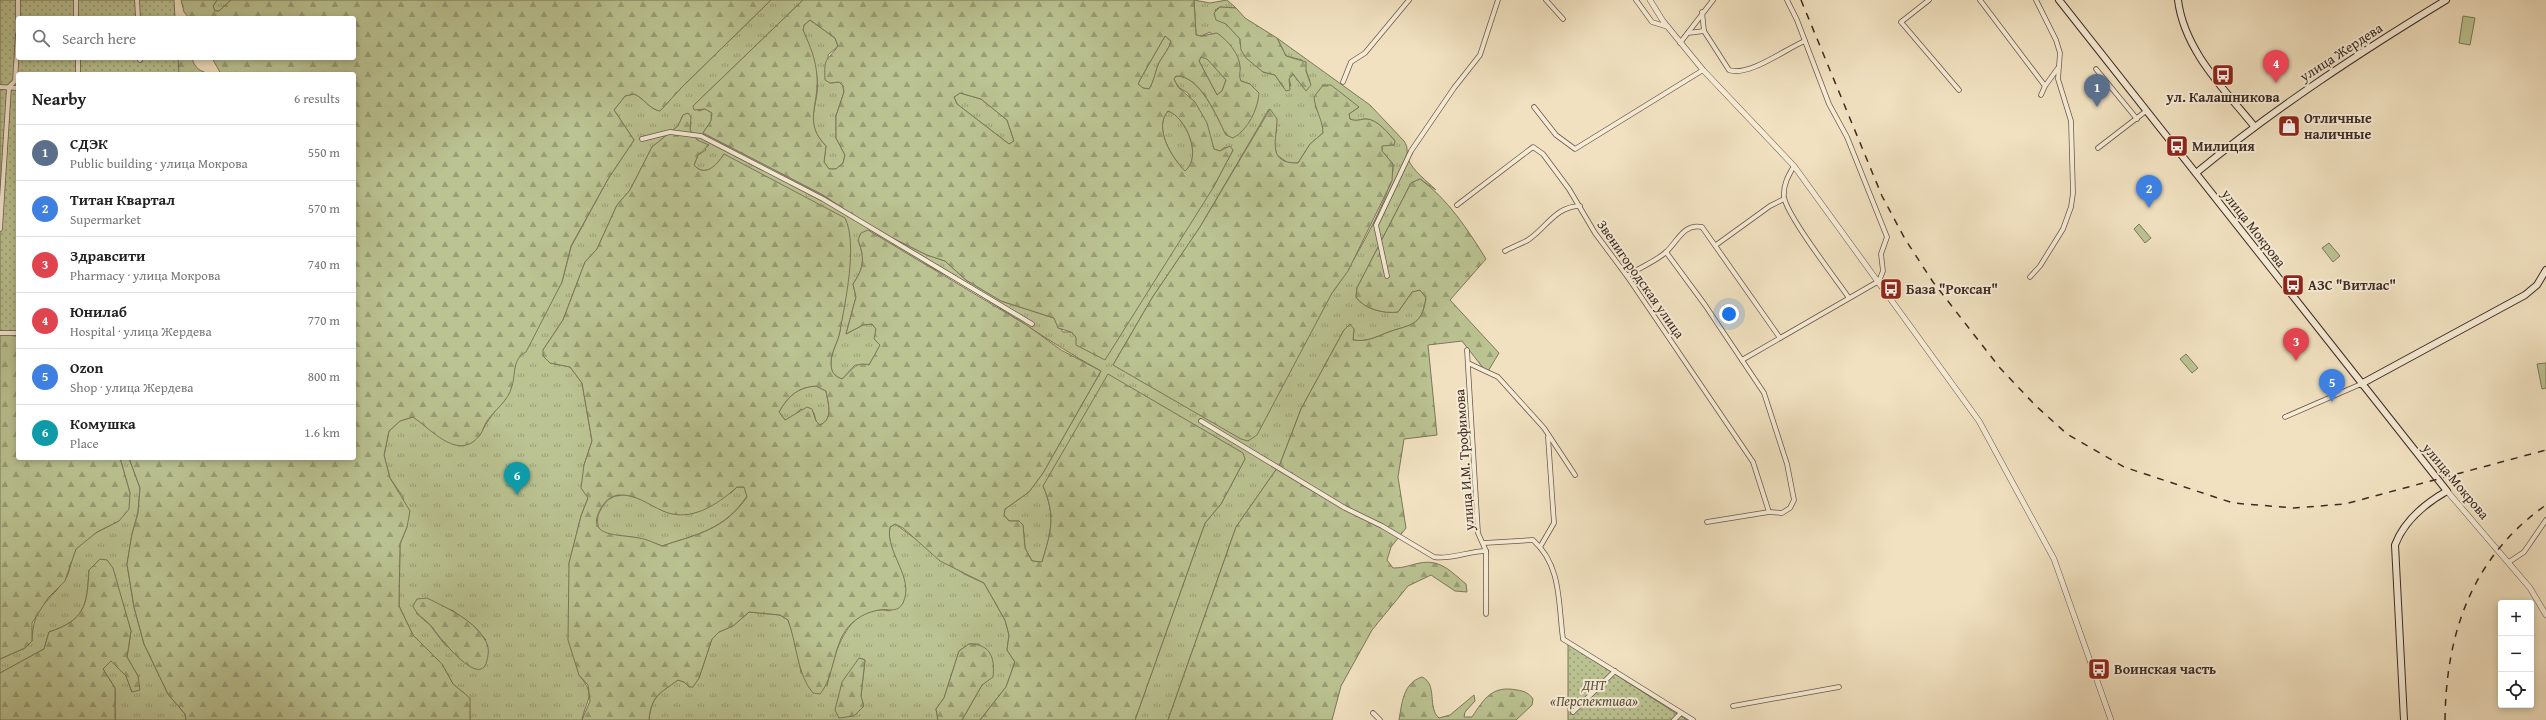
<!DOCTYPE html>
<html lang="en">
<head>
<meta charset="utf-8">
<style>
	body { margin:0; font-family:"Gentium Book Plus",serif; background:#f2f2f2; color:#222 }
	.controls { position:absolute; right:12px; bottom:12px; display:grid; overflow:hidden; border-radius:4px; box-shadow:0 2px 6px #0003 }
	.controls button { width:36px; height:36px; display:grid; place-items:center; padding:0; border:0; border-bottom:1px solid #e0e0e0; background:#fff; color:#222; font:20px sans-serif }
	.you { position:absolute; left:1729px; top:314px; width:14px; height:14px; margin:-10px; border:3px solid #fff; border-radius:50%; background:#1a73e8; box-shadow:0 0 0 6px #1a73e833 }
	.badge { display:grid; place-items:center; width:26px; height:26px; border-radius:50%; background:#ea580c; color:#fff; font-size:13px; font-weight:700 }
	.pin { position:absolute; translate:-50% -33px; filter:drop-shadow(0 1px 2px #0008) }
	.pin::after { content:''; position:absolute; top:21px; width:14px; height:12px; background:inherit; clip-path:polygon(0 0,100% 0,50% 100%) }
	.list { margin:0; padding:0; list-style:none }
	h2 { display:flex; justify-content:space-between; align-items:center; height:52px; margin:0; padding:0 16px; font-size:17px }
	h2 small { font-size:13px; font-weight:400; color:#767676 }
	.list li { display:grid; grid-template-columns:26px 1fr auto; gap:12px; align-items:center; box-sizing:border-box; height:56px; padding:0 16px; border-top:1px solid #e0e0e0 }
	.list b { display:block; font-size:15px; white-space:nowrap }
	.list p { margin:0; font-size:13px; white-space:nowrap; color:#767676 }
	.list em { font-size:13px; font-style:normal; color:#767676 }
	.icon { flex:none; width:22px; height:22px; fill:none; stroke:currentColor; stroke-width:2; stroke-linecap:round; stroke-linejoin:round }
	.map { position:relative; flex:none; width:2546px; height:720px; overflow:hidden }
	.search { position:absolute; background:#fff; box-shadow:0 2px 6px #0003; left:16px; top:16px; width:340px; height:44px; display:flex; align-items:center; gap:10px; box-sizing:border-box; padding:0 14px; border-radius:4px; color:#767676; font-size:15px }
	.panel { position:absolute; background:#fff; box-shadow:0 2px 6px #0003; left:16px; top:72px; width:340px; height:388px; border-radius:4px }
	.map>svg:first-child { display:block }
</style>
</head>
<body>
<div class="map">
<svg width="2546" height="720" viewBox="0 0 2546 720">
	<defs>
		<pattern id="grass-tufts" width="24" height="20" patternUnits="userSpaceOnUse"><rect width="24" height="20" fill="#bbc392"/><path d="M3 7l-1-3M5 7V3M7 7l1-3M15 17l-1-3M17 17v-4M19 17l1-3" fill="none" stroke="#999f77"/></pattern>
		<pattern id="forest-firs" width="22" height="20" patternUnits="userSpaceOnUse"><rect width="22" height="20" fill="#bbc392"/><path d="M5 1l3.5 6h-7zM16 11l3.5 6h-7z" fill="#999f77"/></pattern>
		<pattern id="garden-dots" width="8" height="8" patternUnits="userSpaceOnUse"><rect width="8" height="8" fill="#bbc392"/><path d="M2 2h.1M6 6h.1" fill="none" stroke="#999f77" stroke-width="1.8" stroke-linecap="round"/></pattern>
	</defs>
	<rect width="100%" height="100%" fill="#f1e1c0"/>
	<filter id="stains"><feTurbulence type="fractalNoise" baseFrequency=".005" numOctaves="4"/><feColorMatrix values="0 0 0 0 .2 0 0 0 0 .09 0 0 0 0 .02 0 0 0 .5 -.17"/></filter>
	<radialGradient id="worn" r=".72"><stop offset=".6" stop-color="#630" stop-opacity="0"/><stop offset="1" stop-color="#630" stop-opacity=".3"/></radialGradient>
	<g fill="url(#grass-tufts)" stroke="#7c775b" fill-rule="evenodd">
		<polygon points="217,0 231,0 219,11 215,11 213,6"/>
		<path d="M771 0H803L693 106 699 111 705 109 712 113 711 121 703 133 823 195 874 229 927 255 945 261 966 280 1001 301 1054 318 1063 332H1071L1076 337 1213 188 1233 150 1225 147 1220 151 1214 149 1188 93 1178 87 1174 79 1176 76C1200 75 1217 117 1226 135L1250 84 1241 81 1238 75 1240 67 1210 32 1201 36 1196 35 1194 0 1210 3 1227 0 1236 8 1220 7 1215 10 1240 39V44L1263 72 1275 75 1283 87 1291 86 1289 79 1293 74 1298 81H1310L1302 60 1286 56 1277 38 1370 105 1404 141C1409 148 1406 152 1408 159 1413 171 1427 181 1436 190L1420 179 1411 183 1357 288 1356 297C1364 309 1384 314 1398 312L1412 292 1420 290 1426 297C1422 328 1409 324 1386 333 1374 338 1366 342 1353 340L1354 329 1344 330 1301 409 1280 464 1236 527 1168 720H1135L1205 523 1221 504 1245 459 1043 486C1056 516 1051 532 1042 562L1032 561 1025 548 1023 525 1019 521H1009L1004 515 1005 509 1029 492 1043 473 1101 371C1042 339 989 297 929 266 907 255 881 249 858 240 865 258 864 268 853 284L856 297 846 334 863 325 872 324 876 329 881 345 869 365H855L842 379C835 377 832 374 831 366 830 353 838 343 840 331 844 304 848 277 850 251L724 154C717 165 705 178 694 165L698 155 706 150 690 130 691 122 683 115 678 126 652 147 630 190 617 205 597 249 585 262 563 320 543 350 550 363 570 367 582 383 592 441 584 465 588 498 581 516 569 564 579 675C597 697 586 698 582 720H470L469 698 453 684 442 664 413 635 399 606 400 544 407 527 403 497 390 478 384 456 389 431 400 421 413 417 426 426 480 435C493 408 515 395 515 361L562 282 571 247 608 179 634 140 614 110 625 96 634 94C644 98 649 109 660 111L682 87ZM1315 106 1359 107 1349 114 1350 119C1357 122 1360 119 1366 119 1377 119 1388 133 1395 141L1394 145H1382V151L1393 164C1396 189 1349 271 1332 293L1113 365 1152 298 1200 227 1269 109 1277 130 1273 141 1277 155 1288 163H1298L1310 144 1323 133V122ZM452 610 475 627 486 640 446 646 430 625 416 613Z"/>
		<path d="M810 20 835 38 838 46 828 55 830 83 839 82 843 86 844 92 836 116V138L845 155 843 163 836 169H829L824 162 826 146C801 121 821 105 817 77 815 62 807 45 803 30L804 25Z"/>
		<path d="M1165 36 1171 41C1169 49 1164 54 1160 61 1155 70 1155 80 1149 89L1143 88 1138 84 1141 78Z"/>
		<polygon points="1201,57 1207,58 1226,80 1222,91 1217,95 1199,61"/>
		<polygon points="960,93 981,99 1007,120 1014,141 1009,144 957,104 954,97"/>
		<path d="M1168 111C1186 117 1203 157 1185 171 1172 158 1153 128 1168 111Z"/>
		<path d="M816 386 826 391C828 403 834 419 820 425L816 421 814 413 801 409 792 417 785 420 779 412C788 396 798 387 816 386Z"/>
		<path d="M120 458H129L140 488 138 513 132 534 127 564 134 607 144 644 168 694 185 714 186 720H115V688L103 669 111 661 126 676 132 692 138 676 127 657 131 631 122 602 89 570C87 606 85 620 49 632L44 649 0 673V659L25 648 32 641C33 607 46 605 64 581 71 573 70 559 76 549 83 538 107 527 119 521L130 493Z"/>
		<path d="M737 487H745L747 496C724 530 698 534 662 546 649 541 637 537 623 536 616 535 606 537 600 530 597 526 597 517 599 513 613 481 642 499 664 511L731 493Z"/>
		<path d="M895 524 964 574 984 583 1005 620 1009 635 1007 650 1015 662 1006 687 980 720H962L982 685 992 677 979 644H969L959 651 944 698 936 709 938 720H649C651 696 660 693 678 680L684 682 699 678 712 639 719 632 733 626 749 612 780 615 788 620 796 642 801 673 827 686C834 654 847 602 890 611L905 589C902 568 886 547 890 527ZM860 658 865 660 861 696Z"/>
	</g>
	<g fill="url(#forest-firs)" stroke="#7c775b" fill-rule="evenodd">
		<path d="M181 0H217L213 6 215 11H219L231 0H771L682 87 660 111C649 109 644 98 634 94L625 96 614 110 634 140 608 179 571 246 562 282 526 352C512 359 516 373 512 386 508 402 495 409 487 421 484 425 483 431 480 435 459 462 433 431 413 417L400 421 389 431 384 455 390 478 410 511 407 527 400 544 399 606 413 635 442 664 453 684 470 698V720H186L185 714 168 694 144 644 134 607 127 564 132 534 138 513 140 488 129 458H354V74H221L212 58H354V18H189L184 12Z"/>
		<path d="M803 0H1194L1196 35 1201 36 1217 33C1227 40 1239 53 1240 66 1241 72 1238 74 1241 81L1250 84 1259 93C1258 109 1248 130 1233 138L1226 135C1217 117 1200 75 1176 76L1174 79 1178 87 1195 102 1207 123 1214 149 1220 151 1230 146 1233 150 1213 188 1105 360 1076 345V337L1071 332 1058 328 1054 318 1001 301 966 280 945 261 927 255 874 229 823 195 703 133 711 121 712 113 705 109 694 110 693 106ZM810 20 835 38 838 46C826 63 824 56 825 80L830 83 839 82 843 86 844 92 836 116V138L845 155 843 163 836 169H829L824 162 826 146C803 123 819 105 817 77 816 59 810 46 803 30L804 25ZM1165 36 1171 41C1169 49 1164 54 1160 61 1155 70 1155 80 1149 89L1143 88 1138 84 1141 78ZM1201 57 1207 59 1226 80 1222 91 1217 95 1199 61ZM960 93 981 99 1007 120 1014 141 1009 144 957 104 954 97ZM1168 111C1186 117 1203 157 1185 171 1172 158 1153 128 1168 111Z"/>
		<polygon points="1220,7 1236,8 1245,18 1277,38 1286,56 1306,62 1306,71 1311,85 1306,91 1293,74 1289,79 1290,90 1286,91 1275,75 1263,72 1246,58 1241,50 1240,39 1226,24 1216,20 1214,13"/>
		<path d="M18 58H192C195 69 200 71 210 74H18V458H120L130 493 129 509 119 521 97 532 76 549 65 581 48 598 32 623V641L25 648 0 659V66Z"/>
		<path d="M1323 85H1331L1359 107 1349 114 1350 119C1357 122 1360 119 1366 119 1377 119 1388 133 1395 141L1394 145 1382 146V151L1393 164 1392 181 1348 271 1332 293 1257 435 1248 441 1241 439 1113 365 1152 298 1200 227 1270 109 1277 119C1277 139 1266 164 1298 163L1310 144 1323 133C1323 120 1315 110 1314 97Z"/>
		<path d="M688 113 691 117 690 130 697 140 709 145 698 155 694 165C705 178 717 165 724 154L845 218C858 244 845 303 840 331 838 343 831 351 831 363 831 372 834 376 842 379 852 371 855 361 869 365L880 345 874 339 876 329 872 324 863 325 846 334 856 297 853 284C864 268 865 258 858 240L861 233 868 230 1028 326 1061 350 1101 371 1043 473 1029 492 1005 509 1004 515 1009 521H1019L1023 525 1025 548 1032 561 1042 562C1051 532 1056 516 1043 486L1108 374 1243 453 1245 459 1221 504 1205 523 1135 720H980L1006 687 1015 662 1007 650 1009 635 1005 620 984 583 940 561 903 528 895 524 890 527C885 553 915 577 903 603 897 614 887 608 879 610 868 612 860 616 852 623 832 641 836 675 820 694L813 693C797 675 797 644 788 620L780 615 749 612 733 626 719 632 712 639 699 678 693 687H689L684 682 678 680C660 693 651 696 649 720H582L590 701 588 685 579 675 568 640 569 563 581 516 588 498 581 488 584 465 592 441 582 383 570 367 550 363 543 356V350L563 320 585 262 597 249 617 205 630 190 652 147 678 126 683 115ZM816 386 826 391C828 403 834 419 820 425L816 421 812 409 807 407 785 420 779 412C788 396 798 387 816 386ZM737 487H744L747 497C724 530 698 534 662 546 654 543 647 539 639 538 620 534 581 538 603 505 606 500 612 496 618 495 636 494 647 504 663 511 690 523 717 505 737 487Z"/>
		<path d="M1420 179C1448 199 1468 230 1486 259L1450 300 1499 353 1487 373 1462 341 1428 345 1437 435 1404 439 1398 477 1406 528 1391 547 1387 560 1393 568C1405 568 1409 565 1420 563 1441 559 1451 572 1466 584L1467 592 1455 591 1431 575 1408 586 1372 630 1341 686 1332 720H1168L1236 527 1280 464 1301 409 1344 330 1350 324 1354 329 1353 340C1366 342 1374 338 1386 333 1409 324 1422 328 1426 298L1420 290 1412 292 1398 312C1384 314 1364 309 1356 297L1357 288 1411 183Z"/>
		<path d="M100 559 107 560 113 568 131 631 127 657 138 676 140 690 132 692 126 676 111 661 103 669 115 688V720H0V673L44 649 49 632C85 620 87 606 89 570Z"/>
		<path d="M427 598C447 608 473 619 485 640 489 646 489 653 487 660 481 691 438 636 433 628 427 620 417 616 413 606L417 599Z"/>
		<path d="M969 644C991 644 995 658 993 677L982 685 962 720H938L936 709 944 698 959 651Z"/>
		<polygon points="859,658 865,660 861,696 864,706 854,716 839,718 835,710 842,682"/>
		<path d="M1422 677C1438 684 1427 708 1439 718L1450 715 1474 695 1475 701 1465 712 1464 717H1472C1484 699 1492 685 1517 690 1524 691 1529 693 1533 699L1532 705 1516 720H1399C1402 703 1403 683 1422 677Z"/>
	</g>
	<g fill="url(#garden-dots)" stroke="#7c775b">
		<polygon points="0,0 174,0 175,18 18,18 18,58 178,58 179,74 18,74 18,333 0,332"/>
		<polygon points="1568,644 1674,712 1687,720 1568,720"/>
	</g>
	<g fill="#bbc392" stroke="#7c775b">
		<polygon points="2463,16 2475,18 2470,45 2459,43"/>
		<polygon points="2139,224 2151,238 2145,243 2134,229"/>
		<polygon points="2329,243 2340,256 2333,262 2322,248"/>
		<polygon points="2186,354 2198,368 2192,373 2180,359"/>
		<polygon points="2546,363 2546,388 2542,389 2537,364"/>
	</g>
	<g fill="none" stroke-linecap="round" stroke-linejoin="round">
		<g stroke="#6a584b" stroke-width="5.5">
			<g id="minor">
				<polyline points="18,0 18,18"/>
				<polyline points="76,0 76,18"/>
				<polyline points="137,0 138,18"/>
				<polyline points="1546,0 1563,19"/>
				<polyline points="1636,0 1652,22 1668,27"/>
				<polyline points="1929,0 1901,22 1959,90"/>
				<polyline points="1980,0 2045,86 2058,68"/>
				<path d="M1702 12 1704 31 1729 70C1749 77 1785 49 1805 41"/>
				<polyline points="1688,33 1704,31"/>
				<polyline points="1680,43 1713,0"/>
				<polyline points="78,58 78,74"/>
				<polyline points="140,58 140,60"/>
				<polyline points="2096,69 2137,119"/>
				<polyline points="1343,82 1351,62 1365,53 1409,0"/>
				<polyline points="0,87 18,88"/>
				<polyline points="9,87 15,81 18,34"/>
				<polyline points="2041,95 2045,86"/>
				<polyline points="1534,107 1556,135 1575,149 1703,70"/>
				<polyline points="642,139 670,132 701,136 823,199 1032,324"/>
				<polyline points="2098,148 2146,111"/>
				<path d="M1794 166C1788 176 1783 185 1784 197 1787 216 1836 279 1849 298"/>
				<polyline points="1457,205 1533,147 1543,154 1569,189 1595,233 1627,276 1753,462 1769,512"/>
				<polyline points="0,229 9,87"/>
				<polyline points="1716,245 1770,206 1784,199"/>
				<path d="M1505 251C1512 247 1521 244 1528 240 1546 228 1556 206 1580 206"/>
				<polyline points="1666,252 1705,305 1764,393 1787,464 1794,500 1790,508 1782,513 1769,512 1707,522"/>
				<polyline points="1387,276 1376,225 1411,151 1454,88 1480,55 1498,0"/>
				<path d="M1627 276C1639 268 1654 262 1665 253 1677 243 1683 223 1702 227L1780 338"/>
				<polyline points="2030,277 2040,266 2063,229 2071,207 2073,193 2071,121 2058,79 2060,53 2056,40 2036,0"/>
				<polyline points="0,333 18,333"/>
				<polyline points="1467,350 1478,533 1486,551 1486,614"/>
				<polyline points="1742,360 1879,281 1883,271 1881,254 1887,237 1847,137 1829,104 1797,20 1787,0"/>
				<polyline points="1468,363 1498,377 1544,428 1575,475"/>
				<polyline points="2285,417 2361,384"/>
				<path d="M1201 421 1345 508 1382 526 1434 557C1450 560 1469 551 1486 551"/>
				<path d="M1484 543 1533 540C1562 566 1558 603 1563 639L1693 720"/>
				<polyline points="1540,547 1554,523 1548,437"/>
				<polyline points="2509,562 2524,552 2546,520"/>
				<polyline points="1733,706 1839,687"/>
				<polyline points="1573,712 1615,671"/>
				<polyline points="1373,713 1380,720"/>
				<polyline points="1674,720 1681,713"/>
			</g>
		</g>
		<g stroke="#6a584b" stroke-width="6">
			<g id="tertiary">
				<polyline points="1650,0 1663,21 1703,70 1794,166 1979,421 2054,559 2111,720"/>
				<polyline points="2447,491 2530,588 2546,615"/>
			</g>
		</g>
		<g stroke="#3d2b24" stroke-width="8">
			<g id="secondary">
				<path d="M2059 0 2447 491C2426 503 2404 521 2395 545L2404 720"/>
				<path d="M2178 0C2184 50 2224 89 2254 126"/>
				<path d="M2196 173C2275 108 2359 53 2446 0"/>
				<polyline points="2361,384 2525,295 2537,285 2546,270"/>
			</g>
		</g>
		<use href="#minor" stroke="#f6ecd6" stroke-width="4"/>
		<use href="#tertiary" stroke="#f6ecd6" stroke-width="5"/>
		<use href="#secondary" stroke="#f6ecd6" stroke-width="6"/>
		<g stroke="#3d2b24" stroke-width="1.5" stroke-dasharray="7 7" stroke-linecap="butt">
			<polyline points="1801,0 1882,196 1905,239 1933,282 2000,368 2036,406 2067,434 2124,467 2233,503 2294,508 2345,504 2546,450"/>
			<path d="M2445 720C2446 633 2472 557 2546 505"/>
		</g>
	</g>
	<defs>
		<g id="bus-square" transform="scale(1.15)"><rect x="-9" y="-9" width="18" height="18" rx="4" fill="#8f2418" stroke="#f6ecd6"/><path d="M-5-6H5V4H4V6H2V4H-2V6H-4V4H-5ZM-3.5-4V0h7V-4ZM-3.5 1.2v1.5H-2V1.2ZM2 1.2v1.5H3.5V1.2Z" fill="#fff"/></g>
		<g id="shop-square" transform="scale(1.15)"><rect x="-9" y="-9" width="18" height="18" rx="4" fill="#8f2418" stroke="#f6ecd6"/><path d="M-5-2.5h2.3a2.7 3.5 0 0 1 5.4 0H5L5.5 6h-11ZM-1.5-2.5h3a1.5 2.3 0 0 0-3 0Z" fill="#fff"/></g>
	</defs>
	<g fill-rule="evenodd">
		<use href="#bus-square" x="2223" y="75"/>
		<use href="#shop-square" x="2289" y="126"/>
		<use href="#bus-square" x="2177" y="146"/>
		<use href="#bus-square" x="2293" y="285"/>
		<use href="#bus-square" x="1891" y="289"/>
		<use href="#bus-square" x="2099" y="669"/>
	</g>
	<g text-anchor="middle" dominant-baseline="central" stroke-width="4" stroke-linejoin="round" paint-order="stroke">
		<g font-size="14" fill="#3d2b24" stroke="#f6ecd6">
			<text transform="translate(2341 52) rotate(-33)">улица Жердева</text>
			<text transform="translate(2254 228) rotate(52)">улица Мокрова</text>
			<text transform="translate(1641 279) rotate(55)">Звенигородская улица</text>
			<text transform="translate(1464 460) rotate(-94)">улица И.М. Трофимова</text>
			<text transform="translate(2456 481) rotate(50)">улица Мокрова</text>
		</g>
		<g font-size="14" font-weight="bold" fill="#3d2b24" stroke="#f6ecd6" text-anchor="start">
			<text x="2223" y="97" text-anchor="middle">ул. Калашникова</text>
			<text x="2304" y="118">Отличные<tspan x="2304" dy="16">наличные</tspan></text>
			<text x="2192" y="146">Милиция</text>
			<text x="2308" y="285">АЗС "Витлас"</text>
			<text x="1906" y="289">База "Роксан"</text>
			<text x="2114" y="669">Воинская часть</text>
		</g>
		<g font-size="14" font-style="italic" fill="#5c5140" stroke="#f6ecd6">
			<text x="1594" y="685">ДНТ<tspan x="1594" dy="16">«Перспектива»</tspan></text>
		</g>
	</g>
	<rect width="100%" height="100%" filter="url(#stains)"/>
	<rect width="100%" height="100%" fill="url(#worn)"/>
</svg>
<div class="controls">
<button>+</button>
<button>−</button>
<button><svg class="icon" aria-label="locate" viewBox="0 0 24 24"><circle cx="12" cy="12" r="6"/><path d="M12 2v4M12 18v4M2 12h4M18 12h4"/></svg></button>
</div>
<div class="you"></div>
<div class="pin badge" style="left:2097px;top:107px;background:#5c6f8a">1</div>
<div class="pin badge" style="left:2149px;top:208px;background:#3f7fe0">2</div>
<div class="pin badge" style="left:2296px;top:361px;background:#e0444e">3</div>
<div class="pin badge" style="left:2276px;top:83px;background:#e0444e">4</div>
<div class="pin badge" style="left:2332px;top:402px;background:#3f7fe0">5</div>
<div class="pin badge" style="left:517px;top:495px;background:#0f9aa8">6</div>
<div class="search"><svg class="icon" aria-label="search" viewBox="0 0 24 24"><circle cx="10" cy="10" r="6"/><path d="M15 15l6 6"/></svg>Search here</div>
<section class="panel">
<h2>Nearby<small>6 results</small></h2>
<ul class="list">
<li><span class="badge" style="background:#5c6f8a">1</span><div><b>СДЭК</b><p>Public building · улица Мокрова</p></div><em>550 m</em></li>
<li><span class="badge" style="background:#3f7fe0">2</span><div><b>Титан Квартал</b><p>Supermarket</p></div><em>570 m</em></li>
<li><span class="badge" style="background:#e0444e">3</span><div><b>Здравсити</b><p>Pharmacy · улица Мокрова</p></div><em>740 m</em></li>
<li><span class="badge" style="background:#e0444e">4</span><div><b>Юнилаб</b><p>Hospital · улица Жердева</p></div><em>770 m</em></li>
<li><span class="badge" style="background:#3f7fe0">5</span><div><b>Ozon</b><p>Shop · улица Жердева</p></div><em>800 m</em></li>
<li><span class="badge" style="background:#0f9aa8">6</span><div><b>Комушка</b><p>Place</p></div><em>1.6 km</em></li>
</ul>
</section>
</div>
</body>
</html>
